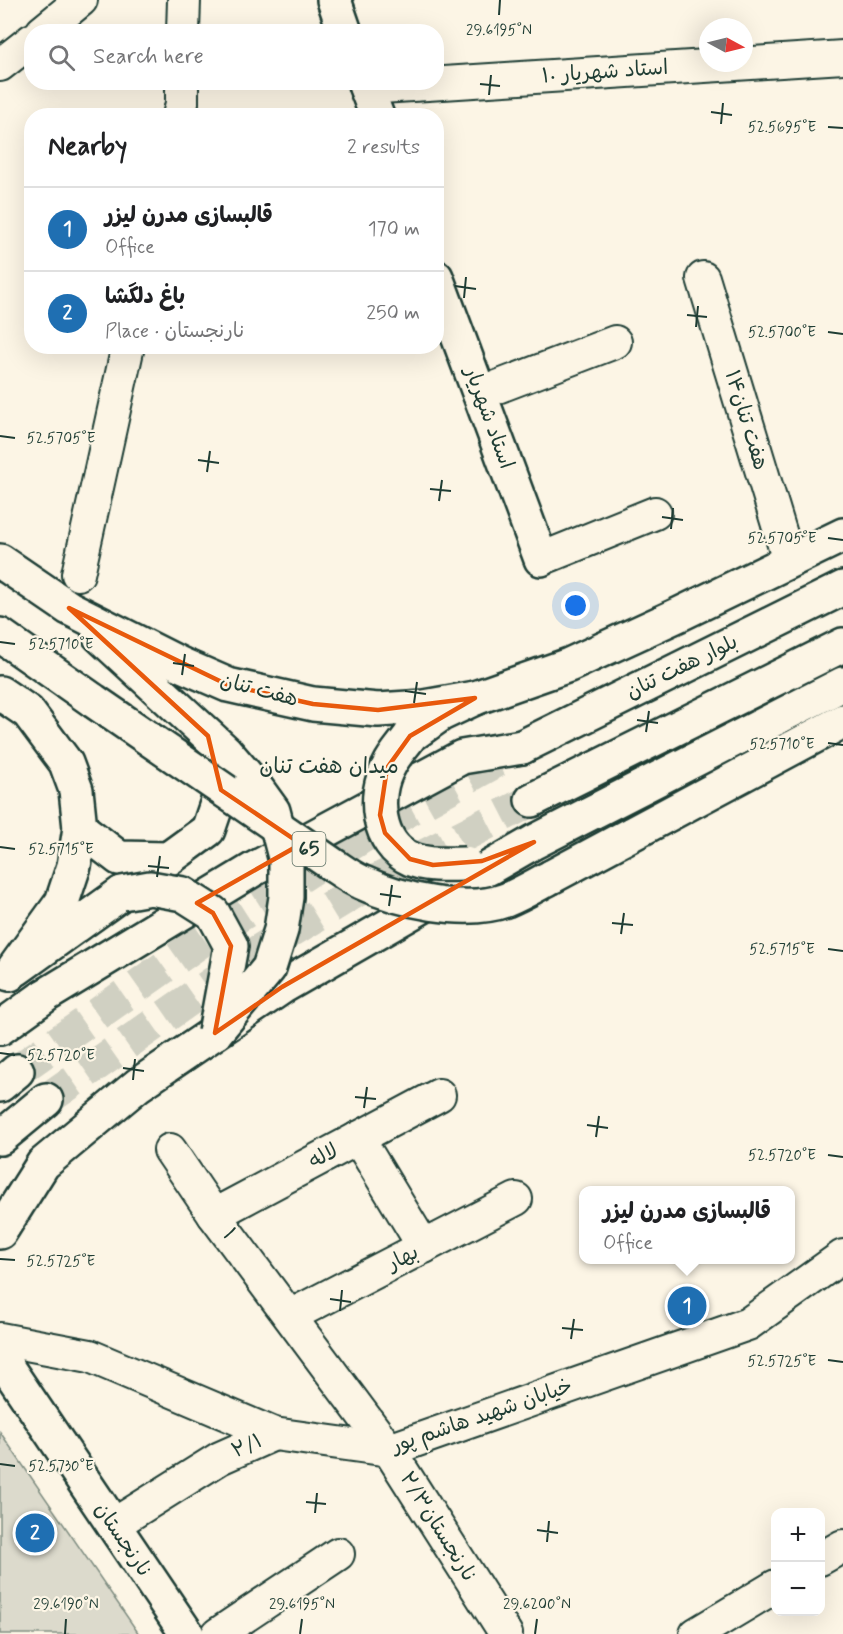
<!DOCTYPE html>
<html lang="en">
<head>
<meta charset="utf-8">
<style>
	body { margin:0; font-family:Mynerve,"Playpen Sans Arabic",sans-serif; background:#f6f6f6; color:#202124 }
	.controls { position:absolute; right:18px; bottom:18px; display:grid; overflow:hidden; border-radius:12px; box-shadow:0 6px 24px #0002 }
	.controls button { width:54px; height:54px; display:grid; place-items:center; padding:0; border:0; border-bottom:2px solid #e0e0e0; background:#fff; color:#202124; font:30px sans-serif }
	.compass { position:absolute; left:699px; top:18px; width:54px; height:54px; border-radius:50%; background:#fff; box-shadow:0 6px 24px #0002; rotate:97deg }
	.you { position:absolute; left:576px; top:606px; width:21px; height:21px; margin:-15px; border:4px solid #fff; border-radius:50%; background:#1a73e8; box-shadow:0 0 0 9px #1a73e833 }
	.badge { display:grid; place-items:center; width:39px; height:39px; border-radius:50%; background:#1f6fb2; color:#fff; font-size:20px; font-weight:700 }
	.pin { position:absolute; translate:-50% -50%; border:3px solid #fff; box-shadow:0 2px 6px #0006 }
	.popup { position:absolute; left:579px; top:1186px; width:216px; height:78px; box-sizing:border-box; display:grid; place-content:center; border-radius:12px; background:#fff; filter:drop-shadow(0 2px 4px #0005); font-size:20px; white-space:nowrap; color:#757577 }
	.popup b { font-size:22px; color:#202124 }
	.popup::after { content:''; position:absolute; left:50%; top:100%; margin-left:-12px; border:12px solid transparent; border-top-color:#fff }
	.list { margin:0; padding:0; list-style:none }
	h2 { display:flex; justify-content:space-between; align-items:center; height:78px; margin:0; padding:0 24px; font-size:26px }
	h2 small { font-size:20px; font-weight:400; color:#757577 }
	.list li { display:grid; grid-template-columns:39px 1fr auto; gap:18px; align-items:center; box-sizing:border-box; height:84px; padding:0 24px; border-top:2px solid #e0e0e0 }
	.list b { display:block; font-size:22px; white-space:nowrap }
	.list p { margin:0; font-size:20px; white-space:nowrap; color:#757577 }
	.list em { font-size:20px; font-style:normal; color:#757577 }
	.icon { flex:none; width:33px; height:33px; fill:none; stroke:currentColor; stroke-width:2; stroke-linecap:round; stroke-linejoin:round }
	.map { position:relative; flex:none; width:843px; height:1634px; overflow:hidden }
	.search { position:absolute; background:#fff; box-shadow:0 6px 24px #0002; left:24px; top:24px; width:420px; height:66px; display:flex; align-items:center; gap:15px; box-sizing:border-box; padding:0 21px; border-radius:24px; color:#757577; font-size:22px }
	.panel { position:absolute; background:#fff; box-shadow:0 6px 24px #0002; left:24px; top:108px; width:420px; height:246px; border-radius:24px }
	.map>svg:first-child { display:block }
</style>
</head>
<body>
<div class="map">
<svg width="843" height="1634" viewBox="0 0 843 1634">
	<rect width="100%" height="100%" fill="#fcf5e5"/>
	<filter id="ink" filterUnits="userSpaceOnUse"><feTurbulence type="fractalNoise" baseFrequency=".0167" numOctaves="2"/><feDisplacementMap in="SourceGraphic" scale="12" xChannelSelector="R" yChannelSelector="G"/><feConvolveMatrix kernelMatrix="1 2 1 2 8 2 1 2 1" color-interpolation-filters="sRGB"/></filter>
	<g filter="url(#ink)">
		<polygon fill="#dcdacc" stroke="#7e8c80" stroke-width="1.5" points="0,1432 139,1634 0,1634"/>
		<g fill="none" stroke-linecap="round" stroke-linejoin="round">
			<g stroke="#d0d0c2" stroke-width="33" stroke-dasharray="33 16" stroke-linecap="butt">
				<polyline points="17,1071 214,932 370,832 518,749"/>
				<polyline points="46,1100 260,950 360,889 532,800"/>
			</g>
			<g stroke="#1f3d34" stroke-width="36">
				<g id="minor">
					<polyline points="42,32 81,0"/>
					<polyline points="183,32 184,0"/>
					<polyline points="0,65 32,40"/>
					<polyline points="366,88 843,57"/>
					<polyline points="179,116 182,103 182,82"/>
					<polyline points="703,278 789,561"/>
					<polyline points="479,394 615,342"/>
					<polyline points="541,559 655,513"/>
					<polyline points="78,574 128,346"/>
					<polyline points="358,1138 424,1247"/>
					<polyline points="170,1150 214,1215 389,1450 506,1634"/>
					<polyline points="214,1215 439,1095"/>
					<polyline points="290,1316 516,1199"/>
					<polyline points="0,1339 90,1356 274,1434 389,1450 748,1324 843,1256"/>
					<polyline points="113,1525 220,1458 274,1434"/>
					<polyline points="820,1559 843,1546"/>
					<polyline points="218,1634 338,1554"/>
					<polyline points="696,1634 776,1586"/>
				</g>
			</g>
			<g stroke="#1f3d34" stroke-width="38">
				<g id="tertiary">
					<polyline points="334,0 345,32"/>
					<polyline points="364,82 377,116"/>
					<polyline points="436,277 541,559"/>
					<polyline points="0,1357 187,1634"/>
				</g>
			</g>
			<g stroke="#1f3d34" stroke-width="38">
				<g id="secondary">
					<polyline points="410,736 441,714 475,698 569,665 680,614 843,535"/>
					<polyline points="16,969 122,893"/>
					<polyline points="0,1028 46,995 254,869 462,757 522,747"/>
					<polyline points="0,1232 43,1164 138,1085 282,987 534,842 843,684"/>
				</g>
			</g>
			<g stroke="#1f3d34" stroke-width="38">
				<g id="primary">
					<polyline points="0,561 69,608 182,665 228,685 313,704 378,710 424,707 475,698"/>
					<polyline points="0,635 94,701"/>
					<polyline points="99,635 226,752 252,782"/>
					<polyline points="0,693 28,712 66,763 76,790 80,828 74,866 62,902 10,974"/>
					<polyline points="522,747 843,588"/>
					<polyline points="532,800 843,645"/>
					<polyline points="80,828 119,858 168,859 208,830 224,783 217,764"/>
					<polyline points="551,877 843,721"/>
				</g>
			</g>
			<g stroke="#1f3d34" stroke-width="38">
				<g id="trunk">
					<polyline points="0,1085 17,1071"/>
					<polyline points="0,1138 46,1100"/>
				</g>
			</g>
			<use href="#minor" stroke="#fcf5e5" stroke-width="32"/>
			<use href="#tertiary" stroke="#fcf5e5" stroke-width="33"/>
			<use href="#secondary" stroke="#fcf5e5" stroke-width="33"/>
			<use href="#primary" stroke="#fcf5e5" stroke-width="33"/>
			<use href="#trunk" stroke="#fcf5e5" stroke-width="33"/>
			<g stroke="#1f3d34" stroke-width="38" stroke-linecap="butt">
				<g id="secondary-bridge">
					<path d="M410 736C403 746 394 755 389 766 372 795 377 844 411 859 428 866 447 864 465 864"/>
					<polyline points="122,893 150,888 183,894 213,913 231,946 215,1033"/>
				</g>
			</g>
			<g stroke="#1f3d34" stroke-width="38" stroke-linecap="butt">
				<g id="primary-bridge">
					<path d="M94 701 333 865C342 871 351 878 361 882 399 900 465 915 506 900 521 894 536 885 551 877"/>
					<polyline points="215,1033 269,968 281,930 286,897 286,861 273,811 252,782"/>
				</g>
			</g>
			<use href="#secondary-bridge" stroke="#fcf5e5" stroke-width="33"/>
			<use href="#primary-bridge" stroke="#fcf5e5" stroke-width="33"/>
		</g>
	</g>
	<path fill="none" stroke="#e8590c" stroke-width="4.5" stroke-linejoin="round" d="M69 608 228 685 313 704 378 710 475 698 410 736 387 768 380 815 385 833 410 859 433 865 482 861 534 842 282 987 215 1033 231 946 213 913 197 903 301 844 221 790 208 736Z"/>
	<path fill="none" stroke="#1f3d34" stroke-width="2" d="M499 15 500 0M480 84 500 86M489 95 491 75M711 112 732 115M721 124 723 103M828 127 843 128M455 286 476 289M464 298 466 277M687 315 707 317M696 327 698 306M828 332 843 334M0 436 15 438M198 460 219 463M207 472 210 451M430 489 451 491M439 501 442 480M662 517 683 520M671 529 673 508M828 538 843 540M0 642 15 644M173 663 194 666M182 675 185 654M405 691 426 694M414 703 417 682M637 720 658 723M646 732 649 711M828 743 843 745M0 847 15 849M148 866 169 868M157 877 160 856M380 894 401 897M389 906 392 885M612 923 633 925M621 934 624 913M828 949 843 951M0 1053 15 1055M123 1068 144 1071M133 1080 135 1059M355 1097 376 1099M364 1108 367 1087M587 1125 608 1128M596 1137 599 1116M828 1155 843 1157M0 1259 15 1260M330 1299 351 1302M340 1311 342 1290M562 1328 583 1330M571 1339 574 1319M828 1360 843 1362M0 1464 15 1466M306 1502 326 1504M315 1513 317 1493M537 1530 558 1533M547 1542 549 1521M65 1634 66 1619M300 1634 302 1619M535 1634 537 1619"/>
	<g text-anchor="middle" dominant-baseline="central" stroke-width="4.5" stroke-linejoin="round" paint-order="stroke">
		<rect fill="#fcf5e5" stroke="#617469" stroke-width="1.5" x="292.5" y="832" width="33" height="34" rx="4.5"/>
		<g font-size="20" font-weight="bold" fill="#1f3d34">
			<text x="309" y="849">65</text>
		</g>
		<g font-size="21" fill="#1f3d34" stroke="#fcf5e5">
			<text transform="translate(605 72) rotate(-4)">استاد شهریار ۱۰</text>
			<text transform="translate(489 418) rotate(70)">استاد شهریار</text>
			<text transform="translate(746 420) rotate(73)">هفت تنان۱۴</text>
			<text transform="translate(682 667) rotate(-26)">بلوار هفت تنان</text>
			<text transform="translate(259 690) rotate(15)">هفت تنان</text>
			<text transform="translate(326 1155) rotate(-28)">لاله ‍</text>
			<text transform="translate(229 1234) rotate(53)">۱</text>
			<text transform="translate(403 1258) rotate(-27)">بهار</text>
			<text transform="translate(482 1416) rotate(-19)">خیابان شهید هاشم پور</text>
			<text transform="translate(247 1446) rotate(-24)">۲/۱</text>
			<text transform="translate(438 1527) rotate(58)">۲/۳نارنجستان</text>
			<text transform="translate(123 1540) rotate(56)">نارنجستان</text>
		</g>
		<g font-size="22" fill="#1f3d34" stroke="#fcf5e5">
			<text x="329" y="767">میدان هفت تنان</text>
		</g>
	</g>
	<g font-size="15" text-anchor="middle" fill="#1f3d34" stroke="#fcf5e5" stroke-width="4.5" stroke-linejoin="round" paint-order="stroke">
		<text x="499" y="35">29.6195°N</text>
		<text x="782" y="132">52.5695°E</text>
		<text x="782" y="337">52.5700°E</text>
		<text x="61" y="443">52.5705°E</text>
		<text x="782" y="543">52.5705°E</text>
		<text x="61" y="649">52.5710°E</text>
		<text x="782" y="749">52.5710°E</text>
		<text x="61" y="854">52.5715°E</text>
		<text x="782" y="954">52.5715°E</text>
		<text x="61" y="1060">52.5720°E</text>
		<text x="782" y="1160">52.5720°E</text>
		<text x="61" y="1266">52.5725°E</text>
		<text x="782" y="1366">52.5725°E</text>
		<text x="61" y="1471">52.5730°E</text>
		<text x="66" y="1609">29.6190°N</text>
		<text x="302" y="1609">29.6195°N</text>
		<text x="537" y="1609">29.6200°N</text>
	</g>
</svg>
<div class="controls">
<button>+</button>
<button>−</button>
</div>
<svg class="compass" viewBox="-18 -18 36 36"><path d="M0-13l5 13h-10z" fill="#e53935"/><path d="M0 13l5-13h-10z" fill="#757577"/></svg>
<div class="you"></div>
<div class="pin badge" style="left:687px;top:1306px">1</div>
<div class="popup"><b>قالبسازی مدرن لیزر</b>Office</div>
<div class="pin badge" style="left:35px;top:1533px">2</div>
<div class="search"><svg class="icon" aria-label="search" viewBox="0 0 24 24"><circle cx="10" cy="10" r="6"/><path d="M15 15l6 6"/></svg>Search here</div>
<section class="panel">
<h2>Nearby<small>2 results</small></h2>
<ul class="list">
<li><span class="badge">1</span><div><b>قالبسازی مدرن لیزر</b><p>Office</p></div><em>170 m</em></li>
<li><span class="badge">2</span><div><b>باغ دلگشا</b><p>Place · نارنجستان</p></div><em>250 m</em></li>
</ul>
</section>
</div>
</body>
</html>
